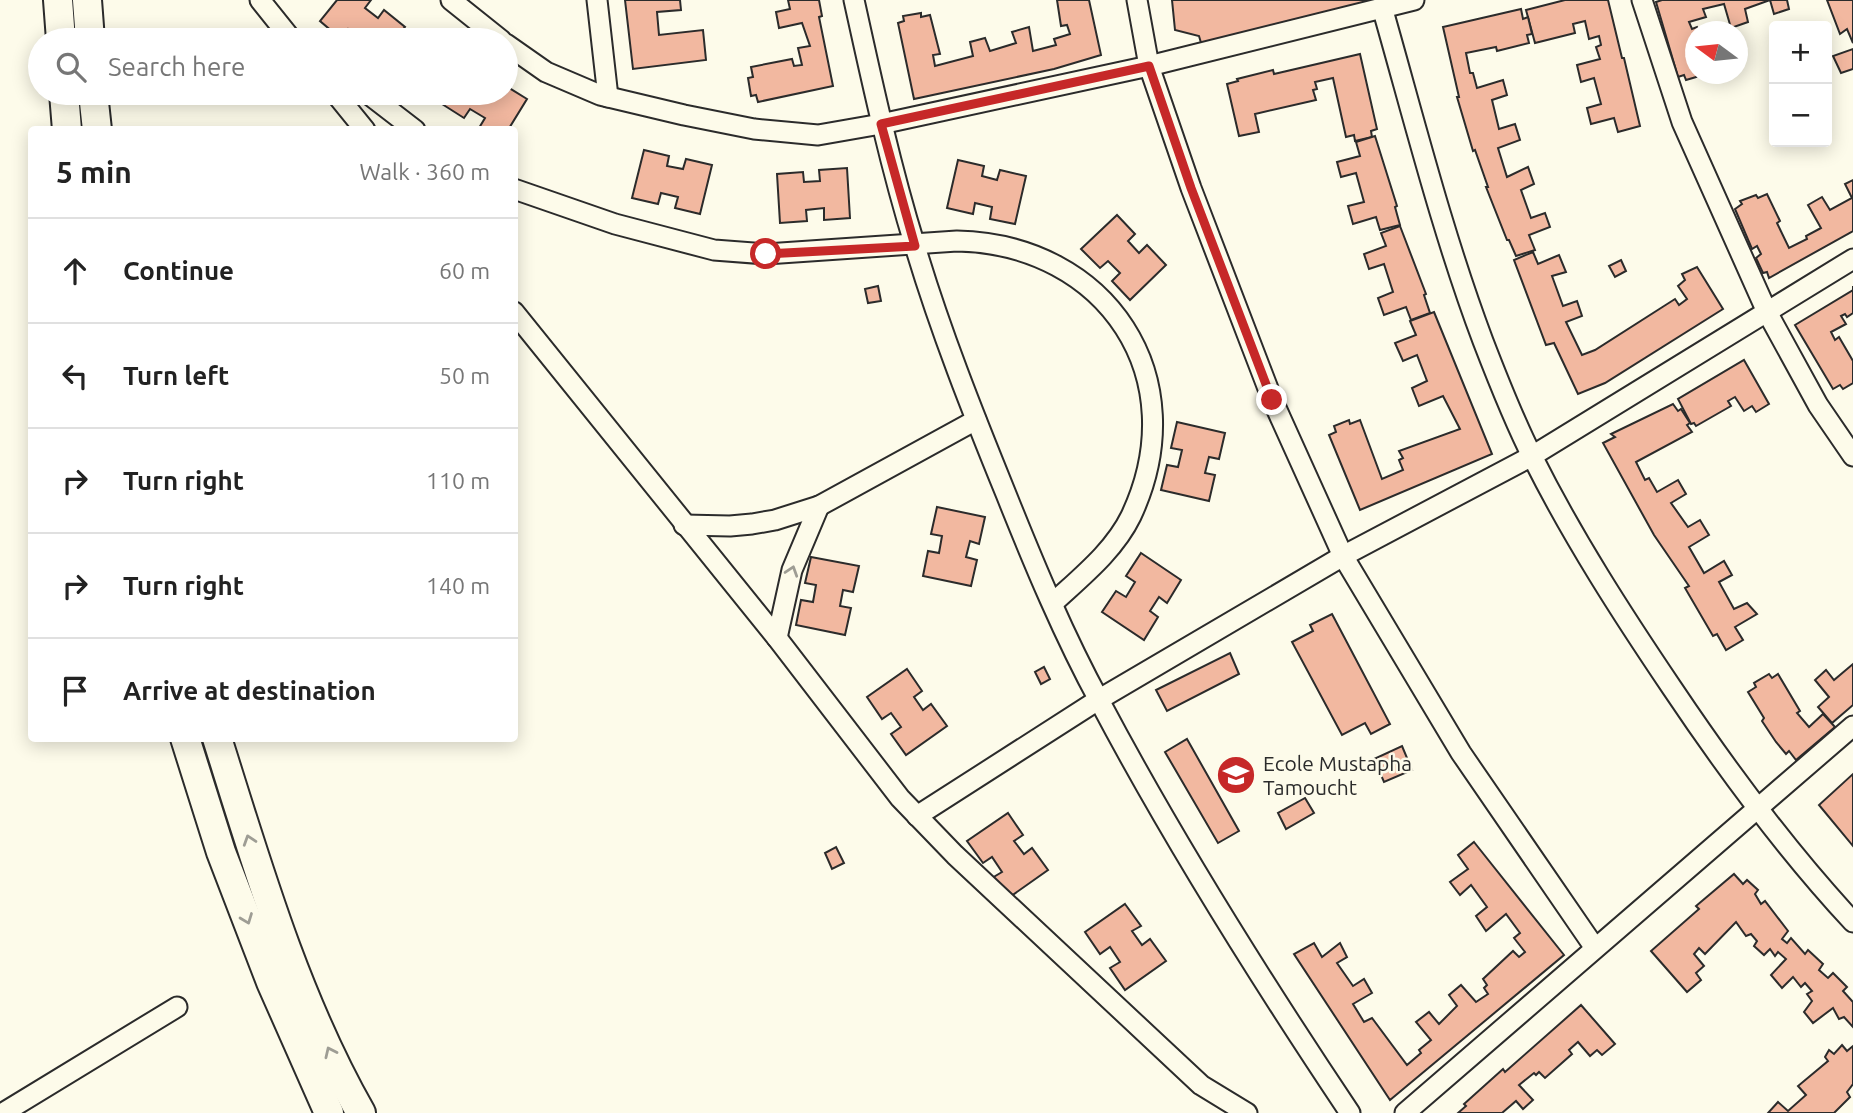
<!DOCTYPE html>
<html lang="en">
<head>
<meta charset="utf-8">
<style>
	body { margin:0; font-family:Ubuntu,sans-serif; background:#f6f6f6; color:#222 }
	.controls { position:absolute; right:21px; top:21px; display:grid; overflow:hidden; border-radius:7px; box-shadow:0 4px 18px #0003 }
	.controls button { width:63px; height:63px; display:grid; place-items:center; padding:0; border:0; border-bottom:2px solid #e0e0e0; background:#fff; color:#222; font:35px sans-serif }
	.compass { position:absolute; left:1685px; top:21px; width:63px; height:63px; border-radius:50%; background:#fff; box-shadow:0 4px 18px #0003; rotate:285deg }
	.stop { position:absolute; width:21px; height:21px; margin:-16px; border:5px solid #c62828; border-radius:50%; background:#fff }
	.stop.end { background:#c62828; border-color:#fff; box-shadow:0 2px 7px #0008 }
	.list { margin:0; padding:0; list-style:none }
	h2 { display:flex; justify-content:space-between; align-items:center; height:91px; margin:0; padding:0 28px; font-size:30px }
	h2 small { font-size:23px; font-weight:400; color:#767676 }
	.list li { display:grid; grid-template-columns:46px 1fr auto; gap:21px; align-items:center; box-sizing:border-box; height:105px; padding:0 28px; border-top:2px solid #e0e0e0 }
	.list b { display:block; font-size:26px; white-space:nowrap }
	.list em { font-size:23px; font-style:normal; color:#767676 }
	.icon { flex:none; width:38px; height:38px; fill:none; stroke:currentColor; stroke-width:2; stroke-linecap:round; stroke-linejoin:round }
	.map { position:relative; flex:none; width:1853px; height:1113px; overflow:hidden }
	.search { position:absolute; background:#fff; box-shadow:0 4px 18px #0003; left:28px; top:28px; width:490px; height:77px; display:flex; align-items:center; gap:18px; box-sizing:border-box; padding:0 24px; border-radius:38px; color:#767676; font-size:26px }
	.panel { position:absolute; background:#fff; box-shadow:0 4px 18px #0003; left:28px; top:126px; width:490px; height:616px; border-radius:7px }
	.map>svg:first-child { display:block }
</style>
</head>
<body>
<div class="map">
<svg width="1853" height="1113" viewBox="0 0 1853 1113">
	<rect width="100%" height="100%" fill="#fdfbea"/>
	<g fill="#f2b8a0" stroke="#2b2b2b" stroke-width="2">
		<polygon points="337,0 371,0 365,8 378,18 384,10 405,27 394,40 361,40 348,29 340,38 320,21"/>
		<polygon points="625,0 680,0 681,10 657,12 659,35 703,30 706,60 633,69"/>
		<polygon points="788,0 819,0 822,16 819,17 833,86 758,102 756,95 751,96 748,78 753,77 751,67 792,59 794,66 802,65 798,48 810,46 802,23 779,28 776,12 790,9"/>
		<polygon points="1057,0 1089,0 1101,55 1054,69 914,99 898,23 904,21 903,16 921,13 921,17 930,15 940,54 933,55 935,66 973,56 970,42 985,38 990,51 1016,43 1012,32 1029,27 1033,51 1056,45 1054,39 1070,34 1067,25 1061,26"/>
		<polygon points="1172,0 1378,0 1202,46 1199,36 1175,30"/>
		<polygon points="1565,0 1608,0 1622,58 1624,58 1640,126 1618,132 1614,118 1591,124 1587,108 1601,104 1594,78 1581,82 1577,65 1600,59 1596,47 1601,45 1599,36 1589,39 1585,21 1573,24 1575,33 1535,43 1526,10"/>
		<polygon points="1662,0 1787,0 1789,9 1774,14 1770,0 1745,9 1748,22 1731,28 1724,4 1703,9 1706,17 1689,22 1692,29 1697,27 1699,32 1696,32 1696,74 1703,75 1686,80 1684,75 1678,77 1656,2"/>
		<polygon points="1827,0 1853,0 1853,43 1847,29 1840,34"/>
		<polygon points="1521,9 1523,19 1528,17 1532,34 1527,35 1529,43 1497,51 1496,47 1466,53 1470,73 1473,73 1477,88 1503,80 1507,95 1492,100 1499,129 1515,124 1520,140 1498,148 1507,177 1528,167 1534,184 1521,190 1531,218 1545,213 1550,227 1529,235 1535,250 1516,256 1509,240 1507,240 1486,187 1488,187 1475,150 1473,151 1457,97 1459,97 1443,27"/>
		<polygon points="1853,49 1853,69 1841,73 1833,56"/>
		<polygon points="1360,54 1377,129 1371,131 1372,137 1355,141 1354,135 1346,137 1333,78 1315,82 1317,89 1313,90 1316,100 1255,114 1259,132 1239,136 1227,84 1238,81 1237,79 1273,70 1274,74"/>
		<polygon points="506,86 527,99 508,130 482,130 479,128 485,118 470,109 464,118 442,104 448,93 506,93"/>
		<polygon points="1375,136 1397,206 1395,207 1400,225 1380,230 1376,217 1353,224 1348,206 1364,202 1356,173 1341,177 1337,162 1360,156 1356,142"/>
		<polygon points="644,150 669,156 667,166 683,169 686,159 712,165 700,214 675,208 678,197 661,193 658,204 632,198"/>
		<polygon points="958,160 984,166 982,176 997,180 1000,170 1026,176 1015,224 990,219 992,207 975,203 973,214 947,208"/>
		<polygon points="847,168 850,218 824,220 824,208 806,210 807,221 780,223 777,174 803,172 804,182 820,181 819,170"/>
		<polygon points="1853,180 1853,231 1769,278 1767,272 1763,273 1756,258 1761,254 1757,246 1752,249 1735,209 1742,204 1740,201 1756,195 1758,198 1767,194 1780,221 1777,223 1789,248 1807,239 1806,236 1821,228 1808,205 1822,197 1830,210 1852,198 1845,184"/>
		<polygon points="1117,215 1135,234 1128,241 1139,253 1147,245 1166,265 1130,300 1112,281 1120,273 1108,261 1100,268 1081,249"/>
		<polygon points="1400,226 1426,294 1424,295 1430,313 1411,320 1406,307 1384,315 1378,298 1393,292 1384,264 1369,269 1364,254 1386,246 1381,233"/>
		<polygon points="1533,252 1538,264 1559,255 1566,272 1552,276 1563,306 1577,301 1582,316 1566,322 1582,355 1595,350 1675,299 1679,305 1687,299 1678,286 1685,280 1682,274 1697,267 1723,309 1605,383 1578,394 1554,343 1546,345 1514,260"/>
		<polygon points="1621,260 1626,271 1615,277 1609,266"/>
		<polygon points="878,286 881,301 868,303 865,289"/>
		<polygon points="1853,286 1853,313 1847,317 1845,314 1841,316 1846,324 1831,332 1835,340 1839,337 1853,361 1853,383 1843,389 1840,385 1833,389 1795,325 1853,290"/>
		<polygon points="1434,312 1492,454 1360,510 1329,435 1336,432 1334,426 1349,420 1350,424 1360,420 1382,479 1403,470 1399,460 1403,458 1399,451 1460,429 1443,396 1419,406 1412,388 1427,381 1417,355 1403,361 1395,343 1416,335 1410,321"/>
		<polygon points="1744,360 1769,404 1756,412 1752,406 1744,411 1735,397 1728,401 1731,406 1696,426 1694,423 1691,424 1678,399"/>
		<polygon points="1673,404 1678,411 1681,409 1690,423 1687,425 1692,432 1636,462 1645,480 1649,478 1657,492 1678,480 1686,494 1671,503 1688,527 1700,520 1709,535 1689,547 1704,573 1724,561 1732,575 1719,582 1734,609 1747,603 1757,614 1735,627 1743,640 1726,650 1717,634 1713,636 1685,588 1689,586 1654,535 1603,443 1615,437 1611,434"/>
		<polygon points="1177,422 1225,433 1219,459 1209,457 1205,473 1215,475 1209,501 1161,490 1167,465 1178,467 1182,450 1171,448"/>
		<polygon points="937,507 985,517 979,544 970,541 966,557 977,560 971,586 923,576 928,551 939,553 942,536 931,534"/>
		<polygon points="1141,553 1181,580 1167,603 1159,597 1150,611 1158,617 1144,640 1102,612 1116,591 1126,597 1135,582 1126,576"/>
		<polygon points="811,557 859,566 853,592 843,590 840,606 851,608 845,635 796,625 801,600 813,602 816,585 805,583"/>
		<polygon points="1332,614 1390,724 1371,734 1365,723 1342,735 1292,642 1313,631 1310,625"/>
		<polygon points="1230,653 1239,674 1167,711 1156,690"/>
		<polygon points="1853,664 1853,705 1832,723 1818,707 1829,697 1815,680 1826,670 1834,680"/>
		<polygon points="1044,667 1050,679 1041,684 1035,672"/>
		<polygon points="907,669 922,691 914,697 923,710 931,704 947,726 906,755 891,734 901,727 891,713 882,719 867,697"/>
		<polygon points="1769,674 1772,678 1778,674 1800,711 1797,713 1809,727 1823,714 1835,727 1796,760 1789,751 1786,754 1776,742 1762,721 1764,718 1748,692 1756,687 1754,683"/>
		<polygon points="1187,739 1239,831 1218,843 1165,752"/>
		<polygon points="1402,746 1412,770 1384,782 1374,759"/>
		<polygon points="1853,774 1853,846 1819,805"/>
		<polygon points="1305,798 1314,813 1286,829 1278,813"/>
		<polygon points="1008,813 1023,835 1014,841 1024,854 1032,848 1048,870 1007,899 992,878 1002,872 992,857 983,863 967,841"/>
		<polygon points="1474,842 1564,955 1390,1100 1294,954 1314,943 1322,957 1340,943 1347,957 1337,963 1353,986 1364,979 1372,993 1353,1004 1364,1022 1372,1018 1407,1065 1421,1053 1419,1050 1431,1040 1416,1022 1429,1012 1439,1024 1457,1006 1449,995 1461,985 1476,1002 1488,994 1484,988 1487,985 1483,979 1513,951 1519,957 1525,952 1514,938 1520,933 1506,914 1486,931 1476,916 1487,907 1471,885 1460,895 1450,882 1468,869 1458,855"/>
		<polygon points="836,847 844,863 832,869 825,853"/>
		<polygon points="1734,874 1743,884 1747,880 1758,890 1755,894 1761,904 1765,901 1788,931 1782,939 1787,943 1791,938 1805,954 1808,950 1823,964 1819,970 1828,978 1833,973 1847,987 1843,991 1853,1002 1853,1027 1844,1017 1839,1019 1833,1008 1813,1023 1804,1012 1812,1001 1807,994 1812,991 1805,983 1801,987 1793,977 1782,988 1771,975 1786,959 1778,952 1775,956 1770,949 1764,955 1754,946 1757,941 1751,934 1746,936 1736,922 1705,954 1699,948 1694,954 1704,966 1696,973 1701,980 1687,992 1651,951 1699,909 1696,906"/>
		<polygon points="1125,904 1141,926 1132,931 1142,945 1150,939 1166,961 1125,990 1110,968 1120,962 1110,947 1100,954 1085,932"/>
		<polygon points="1581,1005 1615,1044 1602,1055 1597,1050 1590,1056 1578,1042 1569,1050 1572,1054 1545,1078 1539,1072 1536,1075 1534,1073 1519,1085 1533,1100 1523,1109 1516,1101 1502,1113 1458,1113 1466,1106 1464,1104 1503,1069 1505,1072"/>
		<polygon points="1842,1045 1847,1051 1853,1046 1853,1084 1847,1092 1850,1097 1834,1113 1768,1113 1778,1102 1788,1111 1806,1095 1798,1086 1828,1061 1825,1057 1829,1050 1834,1054"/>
	</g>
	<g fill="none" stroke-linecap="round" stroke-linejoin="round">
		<g stroke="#2b2b2b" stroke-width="23">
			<g id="minor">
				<polyline points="260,0 292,40"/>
				<polyline points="451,0 501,40"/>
				<polyline points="597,0 608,97"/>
				<path d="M854 0C872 82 890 165 915 246 940 330 973 413 1006 494 1034 564 1064 636 1100 702 1175 844 1261 980 1350 1113"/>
				<polyline points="1137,0 1149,66 1191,188 1272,399 1343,556 1461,753 1595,948"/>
				<polyline points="1642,0 1682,122 1767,312 1818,405 1853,456"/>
				<path d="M1382 7C1414 119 1442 232 1483 341 1498 380 1514 421 1533 458 1573 538 1622 614 1672 688 1727 770 1786 850 1853 922"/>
				<polyline points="506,44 546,72 600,95 684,115 754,129 818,135 881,124 1149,66 1414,0"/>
				<polyline points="335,93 365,130"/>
				<polyline points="367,93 415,130"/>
				<path d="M514 189 615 224 714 250 766 254 957 241C1107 244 1196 378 1131 516 1114 551 1081 577 1053 603"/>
				<polyline points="514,312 777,638 900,798 955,855 1201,1085 1247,1113"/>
				<polyline points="684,525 730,526 752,524 775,520 819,506 976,420"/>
				<polyline points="777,638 792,570 819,506"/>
				<polyline points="917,816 1098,700 1343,556 1532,456 1853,259"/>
				<polyline points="3,1113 177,1007"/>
				<polyline points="1405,1113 1853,726"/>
			</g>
		</g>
		<g stroke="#2b2b2b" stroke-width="32">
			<g id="highway">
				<polyline points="58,0 61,40"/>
				<polyline points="87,0 90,40"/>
				<polyline points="64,93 67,130"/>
				<polyline points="93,93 97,130"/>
				<polyline points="185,738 221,852 271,982 329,1113"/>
				<path d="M217 738C257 865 295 997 361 1113"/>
			</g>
		</g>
		<use href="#minor" stroke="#fdfbea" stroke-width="19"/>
		<use href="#highway" stroke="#fdfbea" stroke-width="28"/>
	</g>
	<defs><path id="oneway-chevron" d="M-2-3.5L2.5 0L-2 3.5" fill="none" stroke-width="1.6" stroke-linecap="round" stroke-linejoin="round" transform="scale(1.75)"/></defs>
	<g stroke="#9e9d94">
		<use href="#oneway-chevron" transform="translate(792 571) rotate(-72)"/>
		<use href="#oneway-chevron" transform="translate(249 840) rotate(-108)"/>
		<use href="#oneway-chevron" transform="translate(247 919) rotate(69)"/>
		<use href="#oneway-chevron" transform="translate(330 1052) rotate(-115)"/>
	</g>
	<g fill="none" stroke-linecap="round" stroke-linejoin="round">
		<polyline stroke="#c62828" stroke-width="9" points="766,254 915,246 881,124 1149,66 1191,188 1272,400"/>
	</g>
	<defs>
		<g id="school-disc" transform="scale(2.0125)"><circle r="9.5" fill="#c62828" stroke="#fdfbea"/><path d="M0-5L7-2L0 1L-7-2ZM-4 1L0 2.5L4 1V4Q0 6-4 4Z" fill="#fff"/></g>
	</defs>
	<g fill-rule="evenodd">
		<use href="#school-disc" x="1236" y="775"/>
	</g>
	<g text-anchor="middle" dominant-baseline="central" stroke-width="5" stroke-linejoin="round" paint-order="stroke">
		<g font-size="21" fill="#2b2b2b" stroke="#fdfbea" text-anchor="start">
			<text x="1263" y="763">Ecole Mustapha<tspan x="1263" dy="24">Tamoucht</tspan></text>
		</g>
	</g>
</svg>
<div class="controls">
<button>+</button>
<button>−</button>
</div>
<svg class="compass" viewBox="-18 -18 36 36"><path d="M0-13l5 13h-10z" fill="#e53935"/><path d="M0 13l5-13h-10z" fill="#767676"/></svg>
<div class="stop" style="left:766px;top:254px"></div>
<div class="stop end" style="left:1272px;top:400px"></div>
<div class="search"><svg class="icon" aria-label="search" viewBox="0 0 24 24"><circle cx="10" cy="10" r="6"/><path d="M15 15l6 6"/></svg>Search here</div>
<section class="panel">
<h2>5 min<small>Walk · 360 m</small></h2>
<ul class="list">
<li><svg class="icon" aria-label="ahead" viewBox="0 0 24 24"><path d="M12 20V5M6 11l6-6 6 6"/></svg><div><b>Continue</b></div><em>60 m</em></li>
<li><svg class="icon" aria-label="left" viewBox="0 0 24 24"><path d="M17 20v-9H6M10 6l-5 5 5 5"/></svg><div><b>Turn left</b></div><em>50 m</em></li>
<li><svg class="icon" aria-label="right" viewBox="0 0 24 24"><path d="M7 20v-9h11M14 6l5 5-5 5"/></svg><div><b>Turn right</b></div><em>110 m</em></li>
<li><svg class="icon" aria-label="right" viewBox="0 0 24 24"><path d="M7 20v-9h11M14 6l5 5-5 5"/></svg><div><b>Turn right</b></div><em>140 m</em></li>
<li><svg class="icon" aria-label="arrive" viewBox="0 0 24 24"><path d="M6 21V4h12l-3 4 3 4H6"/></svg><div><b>Arrive at destination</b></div></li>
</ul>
</section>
</div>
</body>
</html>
